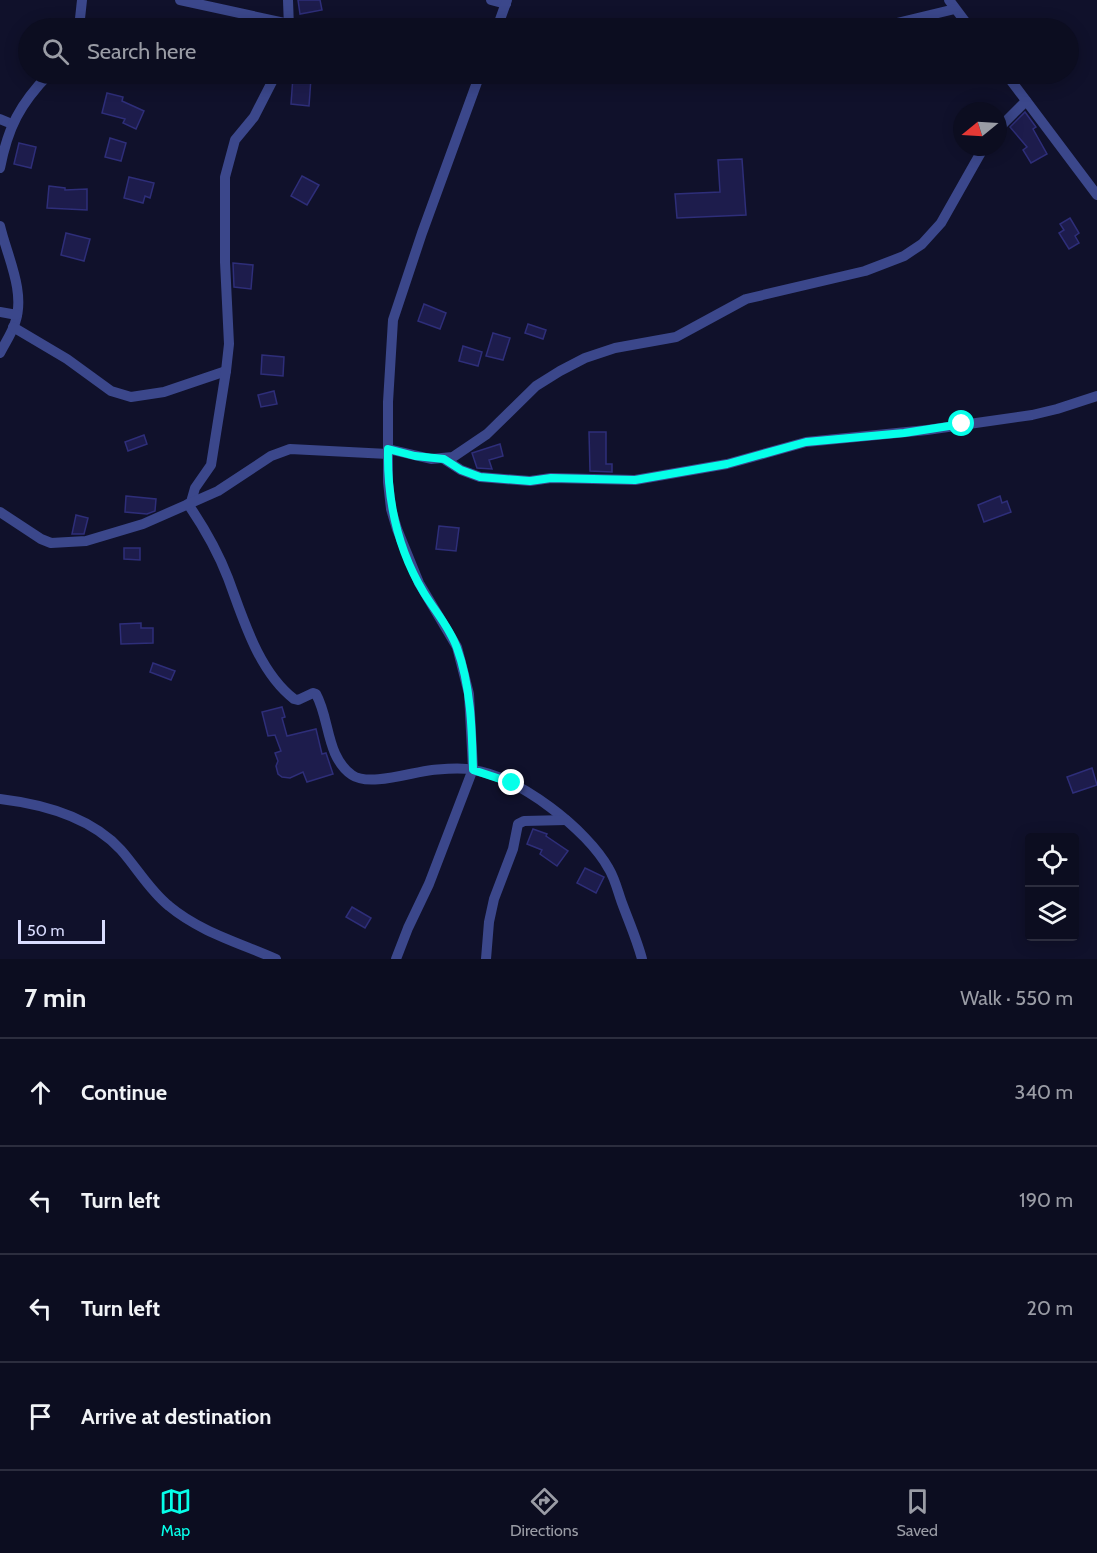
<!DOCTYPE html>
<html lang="en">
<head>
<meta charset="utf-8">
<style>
	body { margin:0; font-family:Cabin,sans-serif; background:#151629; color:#f1f3f6 }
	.controls { position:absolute; right:18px; bottom:18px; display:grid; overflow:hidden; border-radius:6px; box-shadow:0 3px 15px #0003 }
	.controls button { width:54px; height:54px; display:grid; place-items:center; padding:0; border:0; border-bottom:2px solid #2c2d3e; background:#0c0d20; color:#f1f3f6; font:30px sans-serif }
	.compass { position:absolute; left:953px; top:102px; width:54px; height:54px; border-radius:50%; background:#0c0d20; box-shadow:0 3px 15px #0003; rotate:252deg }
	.scale { position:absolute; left:18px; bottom:15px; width:87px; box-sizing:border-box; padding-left:6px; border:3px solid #daddff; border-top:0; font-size:16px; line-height:21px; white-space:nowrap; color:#daddff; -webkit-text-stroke:4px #10112b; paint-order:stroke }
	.stop { position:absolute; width:18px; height:18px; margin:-14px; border:4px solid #06ffe9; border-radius:50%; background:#fff }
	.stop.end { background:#06ffe9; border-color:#fff; box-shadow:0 2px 6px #0008 }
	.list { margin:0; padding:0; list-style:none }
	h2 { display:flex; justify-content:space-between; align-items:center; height:78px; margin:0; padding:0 24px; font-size:26px }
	h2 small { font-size:20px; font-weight:400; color:#9a9ca5 }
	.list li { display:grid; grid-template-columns:39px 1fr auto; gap:18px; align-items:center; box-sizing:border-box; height:108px; padding:0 24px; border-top:2px solid #2c2d3e }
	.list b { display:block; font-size:22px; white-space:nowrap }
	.list em { font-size:20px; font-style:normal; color:#9a9ca5 }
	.icon { flex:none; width:33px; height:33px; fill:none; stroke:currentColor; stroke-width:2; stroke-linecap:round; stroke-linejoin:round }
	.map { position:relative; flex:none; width:1097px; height:959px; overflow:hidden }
	.search { position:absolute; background:#0c0d20; box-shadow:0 3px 15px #0003; left:18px; right:18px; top:18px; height:66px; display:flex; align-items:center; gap:15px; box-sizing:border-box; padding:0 21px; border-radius:33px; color:#9a9ca5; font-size:22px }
	.sheet { height:510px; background:#0c0d20 }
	nav { display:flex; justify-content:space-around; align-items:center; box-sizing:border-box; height:84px; border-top:2px solid #2c2d3e; background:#0c0d20; font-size:16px; color:#9a9ca5 }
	nav a { display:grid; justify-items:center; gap:3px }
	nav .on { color:#06ffe9 }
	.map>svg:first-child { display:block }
</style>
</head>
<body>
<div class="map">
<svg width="1097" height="959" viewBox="0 0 1097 959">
	<rect width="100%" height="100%" fill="#10112b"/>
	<g fill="#1d1c4c" stroke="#2e2e79" stroke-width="1.5">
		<polygon points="298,0 320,0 322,10 300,14"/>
		<polygon points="293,76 311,78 309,106 291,104"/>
		<polygon points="107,93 123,97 122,101 144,111 136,129 123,123 125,119 102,113"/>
		<polygon points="1025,112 1036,127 1033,129 1047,154 1031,163 1023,150 1027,147 1010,127"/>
		<polygon points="110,138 126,143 121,161 105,157"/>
		<polygon points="19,143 36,147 31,168 14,164"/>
		<polygon points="742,159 746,215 677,218 675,194 720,192 718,160"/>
		<polygon points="302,176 319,185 307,205 291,196"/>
		<polygon points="129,177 154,183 150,198 145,196 143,203 124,198"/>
		<polygon points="49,186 65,188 65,190 87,189 87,210 47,208"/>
		<polygon points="1070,218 1079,233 1075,236 1079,243 1069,249 1059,233 1064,230 1060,224"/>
		<polygon points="66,233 90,239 84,261 61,255"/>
		<polygon points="233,263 253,265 251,289 234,287"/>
		<polygon points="424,304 446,313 440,329 418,321"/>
		<polygon points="528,324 546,330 543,339 525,333"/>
		<polygon points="493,333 510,338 503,360 486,356"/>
		<polygon points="463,346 482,352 478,366 459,361"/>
		<polygon points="262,355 284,357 283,376 261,374"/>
		<polygon points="274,391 277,404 261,407 258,395"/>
		<polygon points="589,432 606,432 606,464 612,464 612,472 590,471"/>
		<polygon points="144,435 147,444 128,451 125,442"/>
		<polygon points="500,444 503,456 489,460 492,469 477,468 472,453"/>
		<polygon points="126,496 156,499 155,511 147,514 125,512"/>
		<polygon points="1000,496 1002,503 1007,501 1011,512 984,522 978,505"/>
		<polygon points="76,515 88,518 84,534 72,534"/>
		<polygon points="439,526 459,528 456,551 436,549"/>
		<polygon points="124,548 140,548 140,560 124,559"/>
		<polygon points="141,623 141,628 153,628 153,643 121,644 120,624"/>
		<polygon points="153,663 175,671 171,680 150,672"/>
		<polygon points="282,707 285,717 282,718 287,736 316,729 322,754 326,753 333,774 307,782 303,772 290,778 282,777 278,774 276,766 278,761 275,753 281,751 275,735 268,736 262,712"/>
		<polygon points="1092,768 1097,785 1073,793 1067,777"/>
		<polygon points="533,829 547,834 546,836 568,851 557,866 540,854 542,850 527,844"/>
		<polygon points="585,868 604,877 596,893 577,883"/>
		<polygon points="352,907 371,918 365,928 346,917"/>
	</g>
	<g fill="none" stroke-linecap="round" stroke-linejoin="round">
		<g stroke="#3b478b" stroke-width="10">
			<polyline points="180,0 289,24"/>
			<polyline points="288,0 289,28"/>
			<polyline points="491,0 506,4"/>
			<polyline points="949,0 970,28"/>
			<polyline points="79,28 82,0"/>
			<polyline points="497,28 507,0"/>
			<polyline points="876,28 955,9"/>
			<polyline points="1006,74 1097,195"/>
			<polyline points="0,119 12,124"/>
			<polyline points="998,129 1026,101"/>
			<path d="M0 168C8 127 20 104 49 74"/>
			<path d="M0 226C7 256 26 292 15 323 12 333 5 343 0 353"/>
			<polyline points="0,312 17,315"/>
			<polyline points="13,327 67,359 111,391 131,397 164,392 226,371"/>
			<polyline points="388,449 431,459 453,457 487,434 536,386 560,371 585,358 615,348 676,337 746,299 865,271 904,256 922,244 941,223 984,147"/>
			<polyline points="444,459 461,470 480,477 530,481 551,478 635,480 727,464 806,442 927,430 1032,415 1057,409 1097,396"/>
			<polyline points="191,502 195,488 211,465 226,371 229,344 225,262 225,177 235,140 254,117 276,74"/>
			<path d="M188 504C203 526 218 552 228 578 243 618 258 671 294 699L298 700 313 693 316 694C330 719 326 757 352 775 369 787 412 772 432 770 445 769 461 767 473 770 519 777 587 829 609 869 615 879 618 892 622 903 629 922 637 940 642 959"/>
			<polyline points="0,512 41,539 51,543 86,541 143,524 218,491 271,456 290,449 388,454"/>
			<path d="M0 799C42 804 91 817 121 850 137 868 150 891 169 906 200 932 240 943 276 959"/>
			<polyline points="396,959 408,928 429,884 473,769 469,694 457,647 419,583 397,529 391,509 388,482 388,402 393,320 422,233 480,74"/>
			<polyline points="486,959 489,922 494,899 513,849 518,824 524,821 566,820"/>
		</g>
	</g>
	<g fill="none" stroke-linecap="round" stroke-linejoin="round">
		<path stroke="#06ffe9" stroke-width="8" d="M512 783 473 770C472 730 471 686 457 648 450 628 435 611 424 593 398 550 387 499 388 449L415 456 444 459 461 470 480 477 530 481 551 478 635 480 727 464 806 442 904 433 962 424"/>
	</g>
</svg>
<div class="controls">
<button><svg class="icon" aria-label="locate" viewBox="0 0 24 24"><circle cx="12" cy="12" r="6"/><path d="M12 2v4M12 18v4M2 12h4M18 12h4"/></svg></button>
<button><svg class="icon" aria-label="layers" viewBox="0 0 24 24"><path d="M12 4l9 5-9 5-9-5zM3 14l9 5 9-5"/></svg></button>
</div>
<svg class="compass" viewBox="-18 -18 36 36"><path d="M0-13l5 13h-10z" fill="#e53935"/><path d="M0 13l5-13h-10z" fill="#9a9ca5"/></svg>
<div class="scale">50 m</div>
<div class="stop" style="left:962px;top:424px"></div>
<div class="stop end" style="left:512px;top:783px"></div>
<div class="search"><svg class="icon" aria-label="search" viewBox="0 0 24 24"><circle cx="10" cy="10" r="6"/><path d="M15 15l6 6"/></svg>Search here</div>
</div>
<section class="sheet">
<h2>7 min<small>Walk · 550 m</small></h2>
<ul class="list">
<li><svg class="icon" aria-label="ahead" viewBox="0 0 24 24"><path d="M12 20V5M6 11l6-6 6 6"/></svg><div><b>Continue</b></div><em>340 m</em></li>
<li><svg class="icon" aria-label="left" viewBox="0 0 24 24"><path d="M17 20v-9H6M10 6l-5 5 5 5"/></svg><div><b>Turn left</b></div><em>190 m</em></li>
<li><svg class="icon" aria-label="left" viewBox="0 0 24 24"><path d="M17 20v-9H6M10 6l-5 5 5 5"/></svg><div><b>Turn left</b></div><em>20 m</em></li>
<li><svg class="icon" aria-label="arrive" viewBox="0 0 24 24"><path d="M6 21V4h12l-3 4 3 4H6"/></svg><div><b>Arrive at destination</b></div></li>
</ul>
</section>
<nav>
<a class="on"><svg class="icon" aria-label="map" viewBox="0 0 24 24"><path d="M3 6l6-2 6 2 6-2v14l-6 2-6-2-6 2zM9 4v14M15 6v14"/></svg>Map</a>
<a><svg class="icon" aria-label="directions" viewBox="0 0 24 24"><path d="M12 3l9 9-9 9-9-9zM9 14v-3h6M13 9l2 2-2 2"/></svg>Directions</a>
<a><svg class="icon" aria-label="saved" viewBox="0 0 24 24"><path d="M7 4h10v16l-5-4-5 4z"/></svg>Saved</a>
</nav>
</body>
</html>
